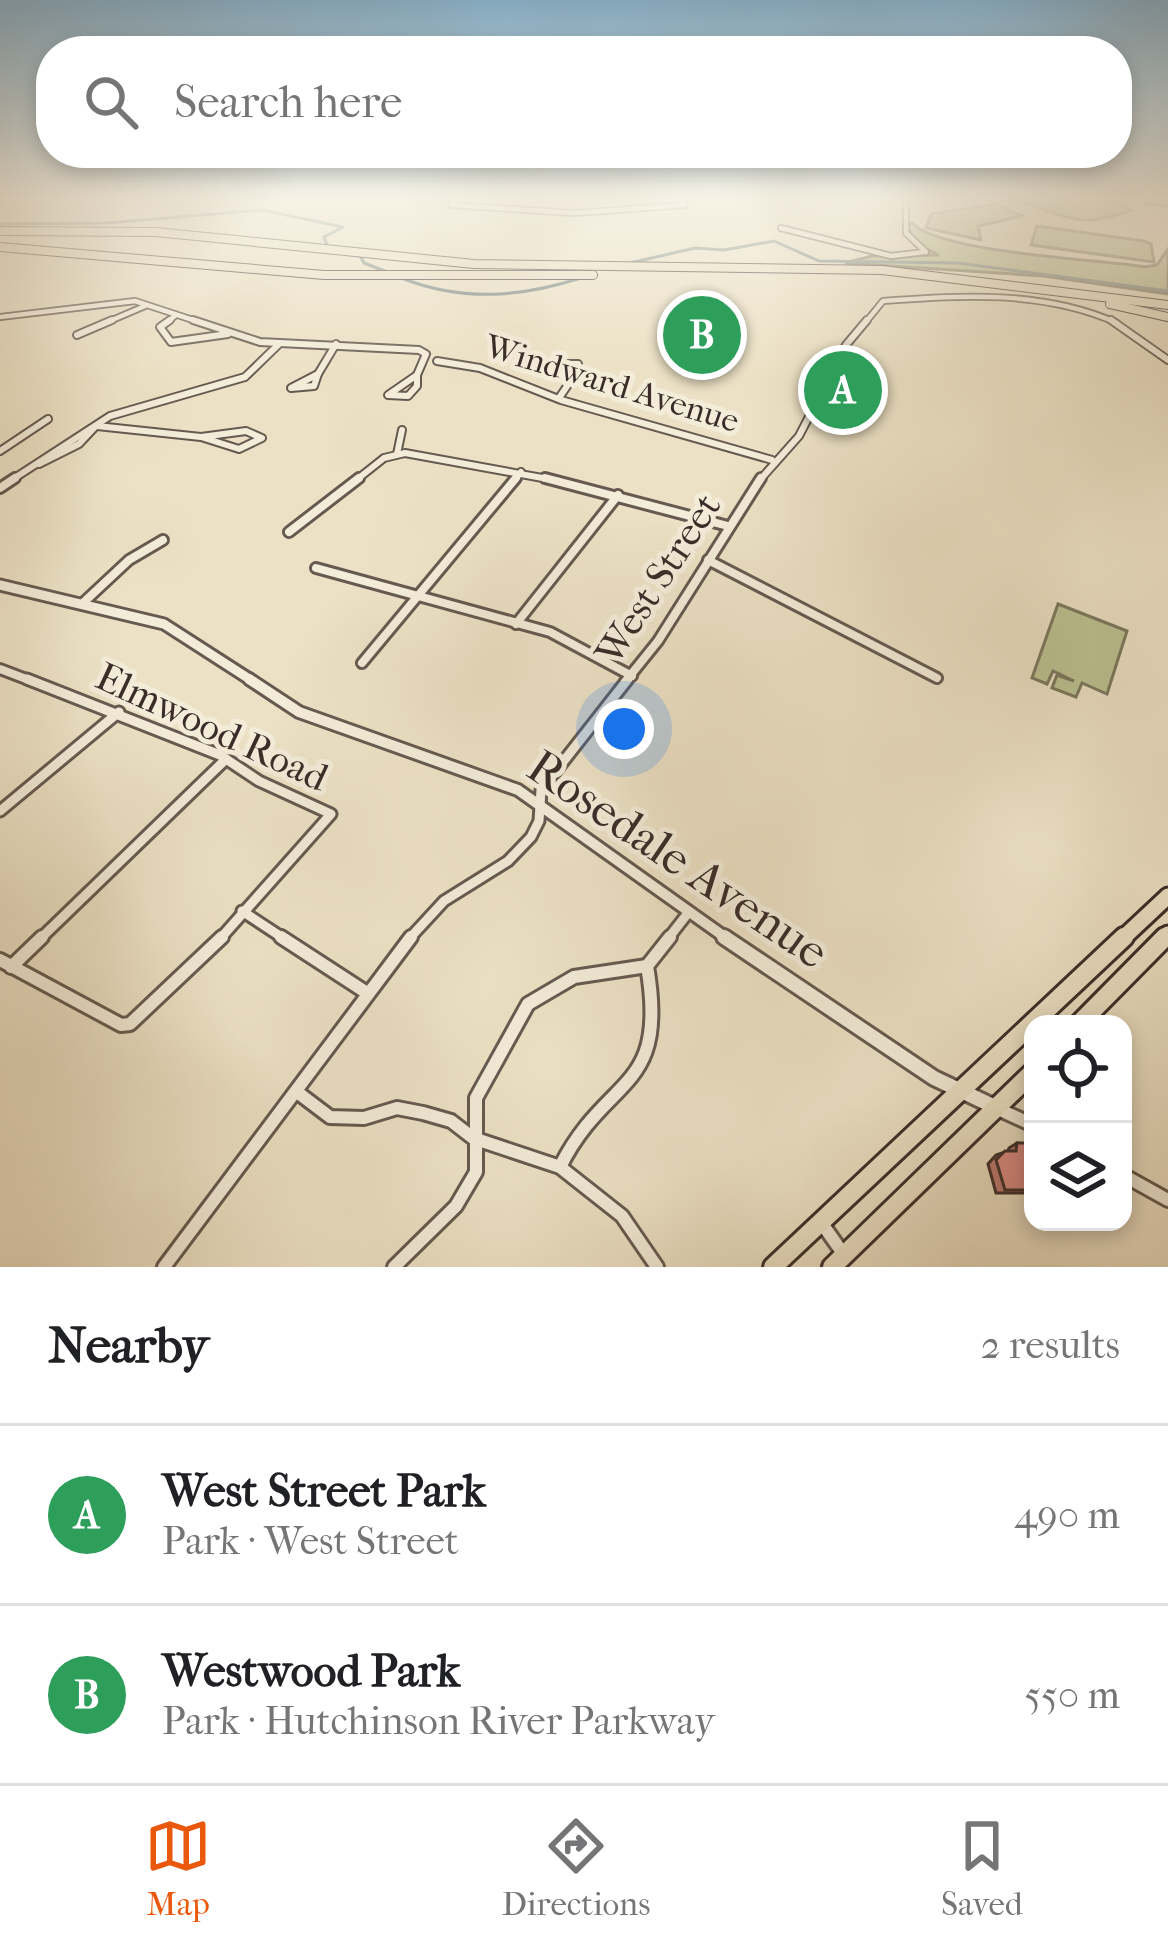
<!DOCTYPE html>
<html lang="en">
<head>
<meta charset="utf-8">
<style>
	body { margin:0; font-family:"IM FELL French Canon",serif; background:#f2f2f2; color:#202124 }
	.controls { position:absolute; right:36px; bottom:36px; display:grid; overflow:hidden; border-radius:24px; box-shadow:0 6px 18px #0003 }
	.controls button { width:108px; height:108px; display:grid; place-items:center; padding:0; border:0; border-bottom:3px solid #e0e0e0; background:#fff; color:#202124; font:60px sans-serif }
	.you { position:absolute; left:624px; top:729px; width:42px; height:42px; margin:-30px; border:9px solid #fff; border-radius:50%; background:#1a73e8; box-shadow:0 0 0 18px #1a73e833 }
	.badge { display:grid; place-items:center; width:78px; height:78px; border-radius:50%; background:#ea580c; color:#fff; font-size:39px; font-weight:700 }
	.pin { position:absolute; translate:-50% -50%; border:6px solid #fff; box-shadow:0 3px 12px #0006 }
	.list { margin:0; padding:0; list-style:none }
	h2 { display:flex; justify-content:space-between; align-items:center; height:156px; margin:0; padding:0 48px; font-size:51px }
	h2 small { font-size:39px; font-weight:400; color:#757577 }
	.list li { display:grid; grid-template-columns:78px 1fr auto; gap:36px; align-items:center; box-sizing:border-box; height:180px; padding:0 48px; border-top:3px solid #e0e0e0 }
	.list b { display:block; font-size:45px; white-space:nowrap }
	.list p { margin:0; font-size:39px; white-space:nowrap; color:#757577 }
	.list em { font-size:39px; font-style:normal; color:#757577 }
	.icon { flex:none; width:66px; height:66px; fill:none; stroke:currentColor; stroke-width:2; stroke-linecap:round; stroke-linejoin:round }
	.map { position:relative; flex:none; width:1168px; height:1267px; overflow:hidden }
	.search { position:absolute; background:#fff; box-shadow:0 6px 18px #0003; left:36px; right:36px; top:36px; height:132px; display:flex; align-items:center; gap:30px; box-sizing:border-box; padding:0 42px; border-radius:48px; color:#757577; font-size:45px }
	.sheet { height:516px; background:#fff }
	nav { display:flex; justify-content:space-around; align-items:center; box-sizing:border-box; height:168px; border-top:3px solid #e0e0e0; background:#fff; font-size:33px; color:#757577 }
	nav a { display:grid; justify-items:center; gap:6px }
	nav .on { color:#ea580c }
	.map>svg:first-child { display:block }
</style>
</head>
<body>
<div class="map">
<svg width="1168" height="1267" viewBox="0 0 1168 1267">
	<rect width="100%" height="100%" fill="#ece1c5"/>
	<filter id="stains"><feTurbulence type="fractalNoise" baseFrequency=".00167" numOctaves="4"/><feColorMatrix values="0 0 0 0 .2 0 0 0 0 .09 0 0 0 0 .02 0 0 0 .5 -.17"/></filter>
	<radialGradient id="worn" r=".72"><stop offset=".6" stop-color="#630" stop-opacity="0"/><stop offset="1" stop-color="#630" stop-opacity=".3"/></radialGradient>
	<g fill="#bbc292" stroke="#7a785e" stroke-width="3">
		<path d="M1033 198H1101L1131 210C1083 229 1068 218 1021 201Z"/>
		<polygon points="996,204 1022,216 978,226 981,240 926,228 931,214"/>
		<path d="M912 223C941 253 1096 259 1145 267L1157 265 1168 249V294L1044 276 845 263 872 256 939 255 915 244 908 226Z"/>
		<polygon points="1037,226 1144,241 1151,244 1154,262 1031,245"/>
		<polygon points="1058,604 1127,631 1107,694 1082,683 1076,697 1052,688 1057,675 1074,681 1053,671 1047,684 1032,678"/>
	</g>
	<g fill="none" stroke-linecap="round" stroke-linejoin="round">
		<g stroke="#738380" stroke-width="3">
			<polyline points="0,224 106,223 262,210 343,227 324,237 327,245"/>
			<polyline points="359,254 364,263 390,273"/>
			<polyline points="630,263 695,248 724,250 774,241 819,261 958,263 1168,291"/>
			<path d="M404 279C464 302 521 297 581 278"/>
		</g>
		<g stroke="#665a50" stroke-width="8">
			<g id="minor-far4">
				<polyline points="457,198 451,205 575,213 685,205"/>
				<polyline points="906,198 906,233 926,252"/>
				<polyline points="781,228 891,256 925,252"/>
				<polyline points="0,317 135,301 202,323"/>
				<polyline points="105,323 145,306"/>
				<polyline points="166,323 176,315"/>
				<path d="M865 323 883 301C960 295 1044 290 1117 323"/>
			</g>
		</g>
		<g stroke="#665a50" stroke-width="10">
			<g id="minor-far3">
				<polyline points="170,320 160,327 171,342 228,334"/>
				<polyline points="193,320 260,342 419,350 426,354 417,375"/>
				<polyline points="1111,320 1168,360"/>
				<polyline points="77,335 112,320"/>
				<polyline points="437,361 480,368 561,400 772,460"/>
				<polygon points="568,364 578,364 576,373 566,367"/>
				<polygon points="318,374 314,386 291,388"/>
				<polyline points="318,374 336,344"/>
				<polygon points="417,375 417,386 408,396 388,395"/>
				<polyline points="559,398 576,373"/>
				<polyline points="97,426 201,437"/>
				<polygon points="246,431 262,438 239,449 201,437"/>
				<polyline points="0,451 48,419"/>
				<polyline points="397,454 402,430"/>
				<polyline points="39,464 79,444 95,427"/>
				<polyline points="10,481 110,416 245,377 279,344"/>
				<polyline points="355,481 384,458 405,453 559,481"/>
				<polyline points="514,481 521,472"/>
				<polyline points="759,481 799,436 846,345 867,320"/>
			</g>
		</g>
		<g stroke="#665a50" stroke-width="14">
			<g id="minor-far2">
				<polyline points="545,478 728,526"/>
				<polyline points="0,488 15,478"/>
				<polyline points="289,532 359,478"/>
				<polyline points="708,560 937,678"/>
				<polyline points="316,568 550,632 632,676"/>
				<polyline points="84,602 129,560 163,540"/>
				<polyline points="516,624 618,495"/>
				<polyline points="362,663 516,478"/>
				<polyline points="0,669 34,682"/>
				<polyline points="625,682 658,641 761,478"/>
			</g>
		</g>
		<g stroke="#665a50" stroke-width="15">
			<g id="minor-far1">
				<polyline points="27,679 220,755 259,781 331,814 219,940"/>
				<polyline points="0,811 119,712"/>
				<polyline points="242,911 286,940"/>
				<polyline points="39,940 226,759"/>
				<polyline points="408,940 444,901 508,861 531,837 539,821 541,790 628,679"/>
				<polyline points="667,940 688,913"/>
			</g>
		</g>
		<g stroke="#665a50" stroke-width="18">
			<g id="minor">
				<polyline points="281,937 364,991"/>
				<polyline points="0,960 121,1025 130,1024 222,937"/>
				<polyline points="11,967 42,937"/>
				<polyline points="297,1092 330,1117 364,1118 397,1108 423,1113 451,1121 473,1138 560,1167 622,1216 657,1267"/>
				<polyline points="996,1108 1033,1125"/>
				<path d="M560 1167C607 1073 669 1094 647 966L670 937"/>
				<polyline points="1123,1175 1168,1200"/>
				<polyline points="823,1225 842,1252"/>
				<polyline points="164,1267 411,937"/>
				<polyline points="394,1267 456,1206 476,1172 476,1098 528,1004 574,977 647,966"/>
			</g>
		</g>
		<g stroke="#665a50" stroke-width="15">
			<polyline id="tertiary-far2" points="0,585 164,624 254,682"/>
		</g>
		<g stroke="#665a50" stroke-width="16">
			<polyline id="tertiary-far1" points="249,679 299,712 518,790 729,940"/>
		</g>
		<g stroke="#665a50" stroke-width="20">
			<polyline id="tertiary" points="724,937 934,1078 995,1107"/>
		</g>
		<g stroke="#3a2d29" stroke-width="21">
			<g id="primary-far1">
				<polyline points="1121,940 1168,896"/>
				<polyline points="1162,940 1168,934"/>
			</g>
		</g>
		<g stroke="#3a2d29" stroke-width="24">
			<g id="primary">
				<polyline points="1079,1024 1165,937"/>
				<polyline points="773,1267 1124,937"/>
				<polyline points="832,1267 1033,1072"/>
			</g>
		</g>
		<g stroke="#3a2d29" stroke-width="10">
			<g id="motorway">
				<polyline points="0,231 156,232 474,264 882,270 1168,305"/>
				<polyline points="0,247 324,275 593,275"/>
				<polyline points="1110,304 1168,317"/>
			</g>
		</g>
		<use href="#minor-far4" stroke="#f3ecd9" stroke-width="4.5"/>
		<use href="#minor-far3" stroke="#f3ecd9" stroke-width="6"/>
		<use href="#minor-far2" stroke="#f3ecd9" stroke-width="8"/>
		<use href="#minor-far1" stroke="#f3ecd9" stroke-width="9"/>
		<use href="#minor" stroke="#f3ecd9" stroke-width="12"/>
		<use href="#tertiary-far2" stroke="#f3ecd9" stroke-width="9"/>
		<use href="#tertiary-far1" stroke="#f3ecd9" stroke-width="10"/>
		<use href="#tertiary" stroke="#f3ecd9" stroke-width="14"/>
		<use href="#primary-far1" stroke="#ece1c5" stroke-width="15"/>
		<use href="#primary" stroke="#ece1c5" stroke-width="18"/>
		<use href="#motorway" stroke="#ece1c5" stroke-width="8"/>
	</g>
	<g fill="#bb7872" stroke="#3a2d29" stroke-width="3">
		<polygon points="1148,198 1168,198 1168,206 1146,204"/>
		<polygon points="1017,1143 1033,1146 1033,1193 996,1193 988,1164 996,1155 1008,1151 1009,1148"/>
	</g>
	<polygon fill="#da8b85" stroke="#3a2d29" stroke-width="3" points="1017,1143 1029,1143 1033,1146 1033,1190 1005,1190 996,1160 1005,1151 1016,1151"/>
	<linearGradient id="sky" x2="0" y2="1"><stop stop-color="#88b7d6"/><stop offset="0.53" stop-color="#f6f2e5"/><stop offset="1" stop-color="#f6f2e5" stop-opacity="0"/></linearGradient>
	<rect width="1168" height="375" fill="url(#sky)"/>
	<g text-anchor="middle" dominant-baseline="central" stroke-width="10" stroke-linejoin="round" paint-order="stroke">
		<g font-size="33" fill="#3a2d29" stroke="#f3ecd9">
			<text transform="translate(612 384) rotate(17)">Windward Avenue</text>
		</g>
		<g font-size="39" fill="#3a2d29" stroke="#f3ecd9">
			<text transform="translate(658 579) rotate(-57)">West Street</text>
			<text transform="translate(212 727) rotate(25)">Elmwood Road</text>
		</g>
		<g font-size="48" fill="#3a2d29" stroke="#f3ecd9">
			<text transform="translate(678 859) rotate(34)">Rosedale Avenue</text>
		</g>
	</g>
	<rect width="100%" height="100%" filter="url(#stains)"/>
	<rect width="100%" height="100%" fill="url(#worn)"/>
</svg>
<div class="controls">
<button><svg class="icon" aria-label="locate" viewBox="0 0 24 24"><circle cx="12" cy="12" r="6"/><path d="M12 2v4M12 18v4M2 12h4M18 12h4"/></svg></button>
<button><svg class="icon" aria-label="layers" viewBox="0 0 24 24"><path d="M12 4l9 5-9 5-9-5zM3 14l9 5 9-5"/></svg></button>
</div>
<div class="you"></div>
<div class="pin badge" style="left:843px;top:390px;background:#2e9e5b">A</div>
<div class="pin badge" style="left:702px;top:335px;background:#2e9e5b">B</div>
<div class="search"><svg class="icon" aria-label="search" viewBox="0 0 24 24"><circle cx="10" cy="10" r="6"/><path d="M15 15l6 6"/></svg>Search here</div>
</div>
<section class="sheet">
<h2>Nearby<small>2 results</small></h2>
<ul class="list">
<li><span class="badge" style="background:#2e9e5b">A</span><div><b>West Street Park</b><p>Park · West Street</p></div><em>490 m</em></li>
<li><span class="badge" style="background:#2e9e5b">B</span><div><b>Westwood Park</b><p>Park · Hutchinson River Parkway</p></div><em>550 m</em></li>
</ul>
</section>
<nav>
<a class="on"><svg class="icon" aria-label="map" viewBox="0 0 24 24"><path d="M3 6l6-2 6 2 6-2v14l-6 2-6-2-6 2zM9 4v14M15 6v14"/></svg>Map</a>
<a><svg class="icon" aria-label="directions" viewBox="0 0 24 24"><path d="M12 3l9 9-9 9-9-9zM9 14v-3h6M13 9l2 2-2 2"/></svg>Directions</a>
<a><svg class="icon" aria-label="saved" viewBox="0 0 24 24"><path d="M7 4h10v16l-5-4-5 4z"/></svg>Saved</a>
</nav>
</body>
</html>
